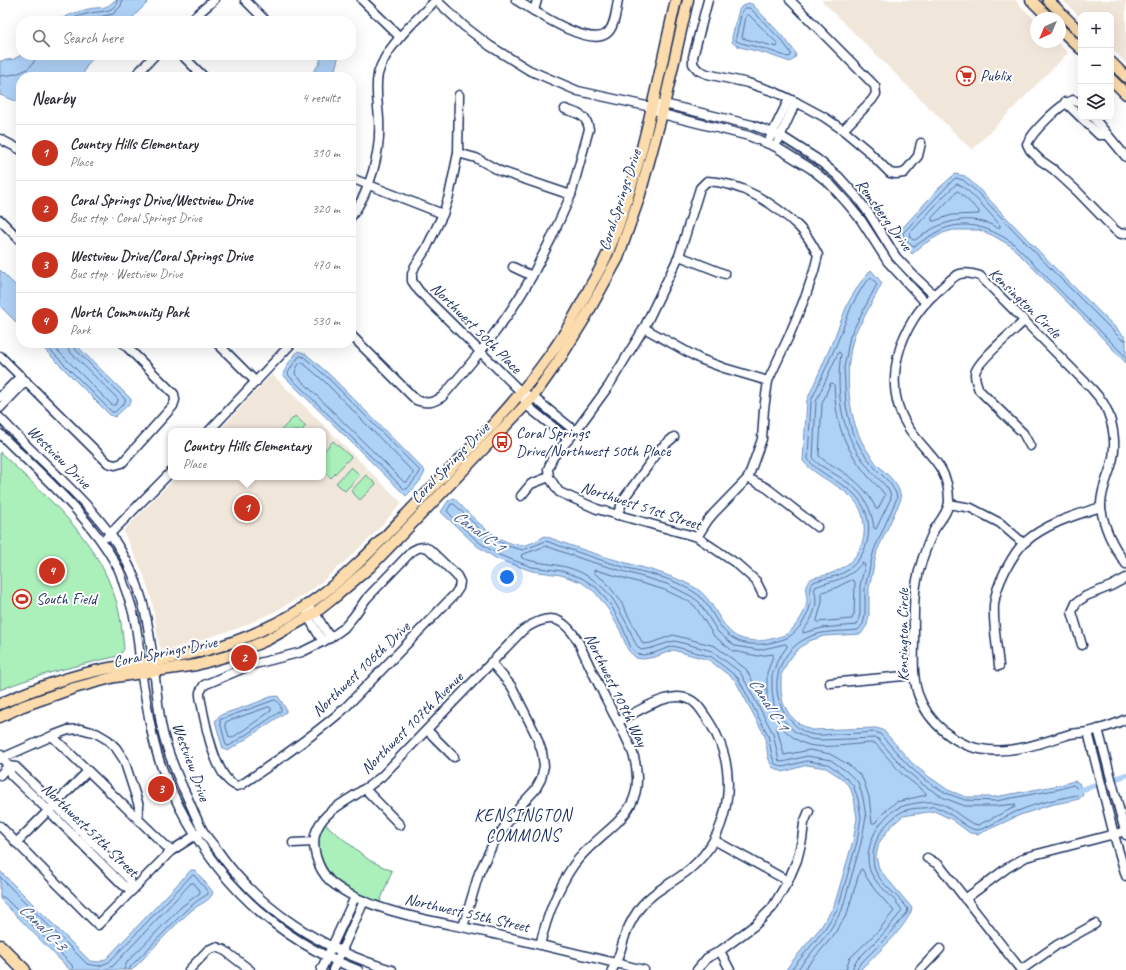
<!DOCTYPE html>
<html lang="en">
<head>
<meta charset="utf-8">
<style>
	body { margin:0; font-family:Caveat,sans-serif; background:#f2f2f3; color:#2b2b33 }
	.controls { position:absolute; right:12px; top:12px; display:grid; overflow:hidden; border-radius:8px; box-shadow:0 4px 16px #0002 }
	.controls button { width:36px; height:36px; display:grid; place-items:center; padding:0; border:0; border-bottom:1px solid #e1e1e2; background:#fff; color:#2b2b33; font:20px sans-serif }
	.compass { position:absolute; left:1030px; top:12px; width:36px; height:36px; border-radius:50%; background:#fff; box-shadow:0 4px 16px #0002; rotate:224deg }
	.you { position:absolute; left:507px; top:577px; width:14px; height:14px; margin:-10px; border:3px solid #fff; border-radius:50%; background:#1a73e8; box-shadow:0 0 0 6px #1a73e833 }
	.badge { display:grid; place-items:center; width:26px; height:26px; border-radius:50%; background:#c8321e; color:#fff; font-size:13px; font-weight:700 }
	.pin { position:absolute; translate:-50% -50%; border:2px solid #fff; box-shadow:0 1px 4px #0006 }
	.popup { position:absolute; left:168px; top:428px; width:158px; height:52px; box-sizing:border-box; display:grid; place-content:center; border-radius:8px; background:#fff; filter:drop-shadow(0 1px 3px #0005); font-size:13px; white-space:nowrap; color:#7c7c81 }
	.popup b { font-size:15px; color:#2b2b33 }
	.popup::after { content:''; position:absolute; left:50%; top:100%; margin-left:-8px; border:8px solid transparent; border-top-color:#fff }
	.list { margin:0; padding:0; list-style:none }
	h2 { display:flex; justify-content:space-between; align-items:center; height:52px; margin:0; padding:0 16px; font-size:17px }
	h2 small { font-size:13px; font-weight:400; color:#7c7c81 }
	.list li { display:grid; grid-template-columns:26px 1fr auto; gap:12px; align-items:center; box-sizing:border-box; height:56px; padding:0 16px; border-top:1px solid #e1e1e2 }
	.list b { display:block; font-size:15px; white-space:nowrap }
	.list p { margin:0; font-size:13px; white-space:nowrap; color:#7c7c81 }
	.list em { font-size:13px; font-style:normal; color:#7c7c81 }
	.icon { flex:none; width:22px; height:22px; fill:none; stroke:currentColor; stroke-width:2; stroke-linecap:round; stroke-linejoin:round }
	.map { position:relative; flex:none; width:1126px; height:970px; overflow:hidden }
	.search { position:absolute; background:#fff; box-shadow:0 4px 16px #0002; left:16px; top:16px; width:340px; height:44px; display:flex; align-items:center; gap:10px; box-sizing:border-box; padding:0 14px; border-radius:16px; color:#7c7c81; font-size:15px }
	.panel { position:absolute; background:#fff; box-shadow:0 4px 16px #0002; left:16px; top:72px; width:340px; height:276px; border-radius:16px }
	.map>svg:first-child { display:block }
</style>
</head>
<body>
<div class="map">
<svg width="1126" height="970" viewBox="0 0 1126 970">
	<rect width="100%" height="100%" fill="#fff"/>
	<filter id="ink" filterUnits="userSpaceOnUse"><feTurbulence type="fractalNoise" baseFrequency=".025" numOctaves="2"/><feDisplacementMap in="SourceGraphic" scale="8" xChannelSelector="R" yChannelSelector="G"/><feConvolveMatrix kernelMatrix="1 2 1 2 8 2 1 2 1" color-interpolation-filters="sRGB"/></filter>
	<g filter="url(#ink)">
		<g fill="#f1e6da">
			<polygon points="821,0 1015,0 1036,21 1036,42 1057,42 1068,53 972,150"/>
			<polygon points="1063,0 1126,0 1126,63 1111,48 1111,15 1081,15 1081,18"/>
			<polygon points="272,374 402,503 368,540 331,574 310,591 276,611 239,628 166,651 159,646 152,601 143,573 123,531 176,477 323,477 323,431 219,431"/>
		</g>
		<g fill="#abefba" stroke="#638f8c">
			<polygon points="295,416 306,426 301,431 280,431"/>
			<polygon points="333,441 351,457 331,478 323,471 323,452"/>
			<path d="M0 452C42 493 91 532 112 589 120 608 122 629 124 649L119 656C79 665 38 674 0 690Z"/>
			<polygon points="351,467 360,475 345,491 336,483"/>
			<polygon points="366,475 376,484 360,500 351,491"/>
			<path d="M325 824 369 860 392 871 380 902C355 894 329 882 321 856 317 844 318 834 325 824Z"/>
		</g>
		<g fill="#aed1f6" stroke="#7390b9">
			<path d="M115 0H150L129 21H57C67 16 78 11 89 9 102 6 104 11 115 0Z"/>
			<polygon points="748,3 752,4 786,40 795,52 796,54 795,58 790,62 764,53 740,47 734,44 732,42 732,37 739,10 741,7"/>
			<polygon points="21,55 96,55 87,65 82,77 21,77 21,103 0,95 0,61 14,59"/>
			<path d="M322 55H339L333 77H306C315 71 319 66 322 55Z"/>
			<polygon points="955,174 965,176 978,188 1056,269 1126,338 1126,363 1091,326 1011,246 992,235 979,230 953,230 943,233 924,244 912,254 897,234 938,189"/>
			<polygon points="0,270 21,291 21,327 0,306"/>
			<path d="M871 270 882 283C876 295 869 308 862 321 859 326 855 331 854 337 843 370 848 424 868 452 872 457 875 463 880 467 889 477 900 484 901 499L877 551 869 588V615L867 625 861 634 824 636 809 641 796 651 787 663 781 675V692L783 703 789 714 799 724 811 730 876 728 883 730 912 763 928 776 948 790 966 797H995L1060 785 1074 781 1079 783 1083 795 1079 799 1050 805 1020 815 979 834 970 833 951 819 934 811 903 816 891 826 879 843 876 856 879 869 912 908C907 928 875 955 860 970H786L790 964 821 927 834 906 853 841 857 818 854 799 850 787 840 777 826 768 807 765 783 772 772 767 768 757 765 736 735 680 709 660 673 650 655 657 643 659 636 658 628 650 620 630 608 609 595 592 581 582 561 575 532 571 497 559 477 546 441 512 448 501 454 498C470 515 497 545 522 545 529 546 539 539 545 536 571 546 597 555 623 562 648 569 672 575 694 587 715 598 720 631 740 638 745 640 753 641 758 641 763 641 780 637 785 635 793 630 802 618 805 609 806 607 807 603 807 600 807 594 804 588 807 583 811 576 820 577 826 575 853 567 869 546 863 518 858 489 820 482 803 461L807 400 833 341 848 303 860 283Z"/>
			<polygon points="38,343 74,343 131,399 131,402 115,417 110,415"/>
			<path d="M298 351 306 354 330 375 425 471C422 481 413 489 406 496L286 378 283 374 288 364Z"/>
			<polygon points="278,696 286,709 286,712 228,751 223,749 215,721 220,715 253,704 270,697"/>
			<path d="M191 870H195L213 892C211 901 199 904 192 910 171 928 152 950 132 970H70L0 899V871L90 961 99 962 106 959Z"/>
		</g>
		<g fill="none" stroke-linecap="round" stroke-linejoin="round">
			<g stroke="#56709b" stroke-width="1">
				<polygon points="746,8 750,8 783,42 791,53 791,56 788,57 765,49 741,43 736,41 736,37 742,11"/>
				<polygon points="749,15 778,44 777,47 742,38 746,16"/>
				<path d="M66 21C74 18 83 14 91 13 100 11 116 13 117 0"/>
				<polyline points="81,21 113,14 121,6 122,0"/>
				<path d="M0 76C14 75 34 72 36 55"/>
				<path d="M957 184C967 186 992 216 1000 225V227L998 228C969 212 940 221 915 240H913L909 236 910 233 945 195Z"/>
				<polygon points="958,191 979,211 979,214 952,215 934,221 932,221 932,218"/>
				<path d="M1126 340 1121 339 1053 271 976 191 963 180 956 178 953 180 903 233V236L913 247C923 241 932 234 943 229 968 219 992 229 1013 243L1126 357"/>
				<polyline points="43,343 112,412 115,412 125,402 125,399 73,347 72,343"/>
				<polyline points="50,343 112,405 115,405 118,401 118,399 69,351 67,343"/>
				<path d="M839 352 841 354C836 387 840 426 859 455 863 460 867 466 872 472 878 480 891 487 891 498L876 529 874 528C870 499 857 487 833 473 826 468 817 465 813 458L816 402Z"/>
				<polygon points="300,356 304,357 328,378 420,471 419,474 407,489 404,489 289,376 288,373 292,366"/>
				<polygon points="300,363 303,363 324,381 413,472 413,474 407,482 404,482 295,374 296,369"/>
				<path d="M831 383 834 384C836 423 842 444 867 475 872 482 880 487 885 495L878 509H876C869 492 856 480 840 470 833 465 825 462 819 456L822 404Z"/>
				<path d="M862 563 865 565 860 586V614L857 625 822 628 803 633V630C810 623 816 611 816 600 816 595 814 592 815 587 833 580 849 580 862 563Z"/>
				<polygon points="596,570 665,590 688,601 695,606 714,636 733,651 758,656 773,654 773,656 767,673 767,702 764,702 746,669 715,646 673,635 651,643 643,644 620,600 605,581 594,573 594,571"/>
				<polygon points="852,580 855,582 854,614 852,619 817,622 817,620 822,602 822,592 833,589"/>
				<path d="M275 700C279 701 282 708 281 711L229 746 226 745 220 722V720Z"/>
				<polygon points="269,707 271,708 271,711 232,738 229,737 225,724 226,722"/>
				<path d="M778 726H780C788 733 796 741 806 744 820 750 858 743 875 743L902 774 926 793V795L896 802 881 815 875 823H872L869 797 864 782 861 776 849 765 830 754 810 750 784 755 777 728Z"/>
				<polyline points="0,877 87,964 99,966 109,962 191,876 194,875 208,892 208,894 197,901 185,911 131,966 129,970"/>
				<polyline points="0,896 5,898 72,965 73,970"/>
				<polyline points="104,970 113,966 191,883 194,883 200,891 200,893 181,907 127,962 124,970"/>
				<path d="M791 970 824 930 838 908 857 842 861 817 858 799 853 785 842 774 828 764 807 761 783 767 775 764 772 756 768 735 738 678 712 657 673 646 654 653 643 655 638 654 631 648 623 628 612 607 597 588 582 578 562 571 532 567 499 555 480 543 460 525 447 511 451 504H454L486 535 507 546 523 550 546 541C571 550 597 559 623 567 647 573 673 578 694 592 707 600 712 615 721 627 736 648 762 647 784 639 797 635 810 614 811 601 811 597 809 593 810 589 810 586 811 583 814 582 822 578 834 578 843 573 872 557 878 516 853 493 841 482 815 471 808 459L811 401 837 343 852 305 863 286 871 277 877 284 850 336 844 368 846 406 852 432 862 451 876 469 890 483 896 493 897 498 874 550 865 587V615L863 624 858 630C841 632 822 630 807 638 774 654 766 697 793 723 797 727 804 733 811 734 818 736 825 735 832 734 847 734 861 733 875 732L880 734 909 766 925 780 946 793 965 800 996 801 1060 789 1073 785 1076 787 1078 793 1077 795C1057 799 1037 803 1018 811 1009 814 985 830 977 830 966 830 950 810 935 807 932 806 927 808 923 808 916 808 905 809 900 813 881 825 868 848 875 870 880 884 899 896 908 909L907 913 887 937 858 966 857 970"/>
				<path d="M797 970 828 933 842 910 861 843 866 817 863 798 858 782 846 771 831 760 807 756 783 762 779 761 773 733 740 672 712 651 675 641 670 642 652 648 641 650C633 643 632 634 628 626 624 619 621 613 617 606 606 586 584 570 561 566 548 563 535 563 522 558L521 555 546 546 585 560 667 584 691 596 699 602 718 632 735 646 759 650 785 644 787 645V647L778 659 772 675V692L774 705 783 720 794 731 810 739 820 740 877 738 906 770 922 784 944 798 965 806H996L1016 804 1015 807 978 825C964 823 951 804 935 802 927 801 906 804 898 808 878 818 861 851 871 873 878 888 896 897 902 911L883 934 855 962 852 970"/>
				<polyline points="804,970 833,936 847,914 860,870 862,869 867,878 875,890 894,911 879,930 849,959 846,970"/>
			</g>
			<g stroke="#aed1f6" stroke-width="6">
				<polyline points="1114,779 1126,775"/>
				<polyline points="1075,792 1098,784"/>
			</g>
			<g stroke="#1b2f5e" stroke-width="11">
				<g id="minor">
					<polyline points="245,0 266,21"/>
					<polyline points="362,0 400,37"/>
					<polyline points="436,0 464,26 490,46 529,70 578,91 651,107 662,114 749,136 776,147 810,168 830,184 847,203 861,220 888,262 926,303"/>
					<path d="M516 0C533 10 587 47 606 34 615 28 616 10 618 0"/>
					<polyline points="708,0 693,57 693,64 698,70 707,74 748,83 775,92 796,102 824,117 843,130 867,150 890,173 896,174 904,173 918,156 921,143"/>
					<polyline points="790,0 875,86 876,94 872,100 843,130"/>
					<polyline points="534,11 537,0"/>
					<polyline points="190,21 214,0"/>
					<polyline points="182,55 204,77"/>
					<polyline points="134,77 155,55"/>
					<polyline points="459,95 458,153 449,196 443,214 426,249 415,266 412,274 412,281 419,291 522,393 533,397 575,431"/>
					<polyline points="1065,102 1099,135 1107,135"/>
					<path d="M1081 104 1073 100C1060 104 1033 131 1027 144L1030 150 1040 160 1053 169 1077 191 1115 230 1121 234 1126 233"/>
					<polyline points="659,105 664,104 752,125 781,136 817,159 838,176 856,196 870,215 896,257 915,277 934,295"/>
					<polyline points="1093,117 1126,157"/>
					<polyline points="770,138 789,99"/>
					<polyline points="0,139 21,150"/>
					<polyline points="778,141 796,102"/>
					<polyline points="458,153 476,158 500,171 571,195"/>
					<polyline points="351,178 443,214"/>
					<path d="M351 217C371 190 381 152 379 119 378 104 375 89 378 74 385 47 417 19 436 0"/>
					<polyline points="0,220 21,241"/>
					<polyline points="679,256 725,274"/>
					<path d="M513 267 532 276 551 239 571 195 589 129C586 114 578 114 565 109"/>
					<path d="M1024 321C1015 330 975 363 975 374 975 380 977 385 979 390L1023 433 1030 446"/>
					<polyline points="644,328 700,359 724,368 768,381"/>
					<path d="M351 335 416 400C428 404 432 403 442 397 476 358 507 321 532 276"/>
					<polyline points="217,343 256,382"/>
					<polyline points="0,356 108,463 115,465 122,463 173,406 175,400 174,394 123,343"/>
					<polyline points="0,397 21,376"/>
					<polyline points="524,399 526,405 568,439"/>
					<polyline points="0,408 26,381"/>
					<path d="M0 418C18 437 37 456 56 474 82 500 109 526 126 560 153 609 152 670 161 724 165 746 174 768 183 788 190 802 195 817 203 831 207 838 213 844 218 851 259 910 323 950 392 970"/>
					<polyline points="209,431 292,343"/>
					<path d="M0 434C40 474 89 515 117 566 120 571 122 578 124 585 129 598 134 612 136 627 140 649 140 672 145 694 149 719 154 750 164 773 201 865 265 935 358 970"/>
					<polyline points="748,478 767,488 817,527"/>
					<polyline points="521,496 531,484 549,477"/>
					<polyline points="949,504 971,508 1000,523 1023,543"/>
					<polyline points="617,515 625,497 661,448 674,437"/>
					<polyline points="107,537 171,472"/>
					<path d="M697 537 708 520 714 513 748 478 762 439 764 409 768 381 789 336 806 295 814 271 818 255C813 245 807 235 799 227 775 204 740 182 707 181L700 188 679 256 644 328 608 387 575 432 553 457 548 469 549 477 559 492 597 509 697 537 737 564 756 581 762 593"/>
					<path d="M424 547 429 549 457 576 460 582 459 588 455 594 344 709C312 737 277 761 241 785L237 786C214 779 204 717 200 696V692L204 685 251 665 302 652 330 638 344 628 354 616 366 599 412 551 418 548Z"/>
					<path d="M1126 564C1114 548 1104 528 1101 508 1100 494 1107 479 1111 466 1117 447 1114 424 1105 406 1102 400 1096 394 1092 389L980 276C956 268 954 278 937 292 900 323 880 384 908 427 926 455 949 464 949 501 949 511 939 522 934 530 926 547 919 567 916 585 913 602 914 620 914 636 914 655 912 676 918 694 928 723 957 748 988 750 1016 753 1044 742 1070 734 1076 733 1082 733 1088 732 1101 729 1114 725 1126 719"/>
					<polyline points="312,610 315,613 330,638"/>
					<polyline points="307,612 308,617 323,642"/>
					<polyline points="1082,645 1072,612 1076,603 1086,596 1111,586 1126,578"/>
					<path d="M999 666C997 646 993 626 994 605 995 594 1000 581 1005 571 1010 562 1016 550 1024 543 1045 524 1075 515 1101 507"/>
					<polyline points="830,683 914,675"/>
					<polyline points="1098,729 1126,835"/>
					<polyline points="427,730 454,757"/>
					<polyline points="1088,732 1114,835 1126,876"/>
					<polyline points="52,736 171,851"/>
					<polyline points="0,754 8,766 11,775 48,810 123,885 132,890"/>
					<polyline points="0,759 52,736 68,730 81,729 96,733 108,740 116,748 124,760 139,806 138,819"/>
					<polyline points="8,766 16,767 54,804 130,880 132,890"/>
					<polyline points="0,775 8,766"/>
					<polyline points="365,789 400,825"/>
					<polyline points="0,826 98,925 171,851 199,833"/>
					<polyline points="714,840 788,881"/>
					<polyline points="16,843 88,771"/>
					<polyline points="293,843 314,842"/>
					<polyline points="927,858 939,865 1021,970"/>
					<polyline points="965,899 1007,868 1026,857 1126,831"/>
					<polyline points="463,927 479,873 492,846 505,826 522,804 535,790 541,779 544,766 542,752 536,735 512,687 491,662"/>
					<path d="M540 945C547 916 556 891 573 866 601 826 650 818 634 757 629 741 621 727 613 713 601 689 589 666 578 641 562 615 548 613 523 630L381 777C375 781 370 786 364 789 348 801 327 809 318 827 309 844 317 869 331 882 369 913 438 921 485 932 538 944 591 957 644 970"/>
					<polyline points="720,951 730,970"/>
					<polyline points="189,970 208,950 216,947 224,950 250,970"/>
					<polyline points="321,970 355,897"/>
					<polyline points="333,970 364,901"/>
					<path d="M612 970C618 961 620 952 623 942 626 931 632 919 639 909 652 891 674 883 691 868 728 836 738 780 717 736 714 729 710 723 706 717 703 713 699 706 695 703 675 685 637 712 618 722"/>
					<polyline points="697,970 707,958 720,951 755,925 772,908 788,881 797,860 802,840 804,823 809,811"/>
					<polyline points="920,970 940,949"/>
					<polyline points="1021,970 1057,945 1095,924"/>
				</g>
			</g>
			<g stroke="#1b2f5e" stroke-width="13">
				<g id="major">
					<polyline points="1031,0 1049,18"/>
					<polyline points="1048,0 1081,33"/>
					<polyline points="1060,29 1081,49"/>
					<polyline points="1111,62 1126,77"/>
					<polyline points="1111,79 1126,94"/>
					<path d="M0 704C35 688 73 675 110 668 121 666 131 666 142 664 183 656 226 648 264 629 279 622 296 613 310 603 352 574 386 535 422 498 466 453 512 408 549 356 566 333 579 309 592 283 598 273 604 262 609 250 641 171 657 83 676 0"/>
					<polyline points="0,717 23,706 74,688 115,677 196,665 231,655 267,640 315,613 335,597 370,567 434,501 533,397 559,360 585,318 618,258 639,198 662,114 688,0"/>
				</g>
			</g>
			<g stroke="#1b2f5e" stroke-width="15">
				<polyline id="highway" points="0,946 24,970"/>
			</g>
			<use href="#minor" stroke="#fff" stroke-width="8"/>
			<use href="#major" stroke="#fcdcac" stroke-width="10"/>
			<use href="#highway" stroke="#fcdcac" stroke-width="12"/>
		</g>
	</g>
	<defs>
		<g id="supermarket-ring" transform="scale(1)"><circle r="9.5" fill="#fff" stroke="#c8321e" stroke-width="1.5"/><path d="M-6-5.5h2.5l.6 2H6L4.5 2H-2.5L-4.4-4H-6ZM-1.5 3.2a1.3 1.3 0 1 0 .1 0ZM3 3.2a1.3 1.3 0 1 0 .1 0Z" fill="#c8321e"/></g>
		<g id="bus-ring" transform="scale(1)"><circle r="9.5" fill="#fff" stroke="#c8321e" stroke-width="1.5"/><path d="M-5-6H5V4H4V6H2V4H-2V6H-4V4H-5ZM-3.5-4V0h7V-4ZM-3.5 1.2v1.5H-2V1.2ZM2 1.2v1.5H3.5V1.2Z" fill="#c8321e"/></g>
		<g id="stadium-ring" transform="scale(1)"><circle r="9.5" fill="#fff" stroke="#c8321e" stroke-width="1.5"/><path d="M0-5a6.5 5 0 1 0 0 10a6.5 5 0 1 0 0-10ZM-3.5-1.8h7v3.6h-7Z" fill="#c8321e"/></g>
	</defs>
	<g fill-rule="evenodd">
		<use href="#supermarket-ring" x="966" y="76"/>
		<use href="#bus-ring" x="502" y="442"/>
		<use href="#stadium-ring" x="22" y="599"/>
	</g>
	<g text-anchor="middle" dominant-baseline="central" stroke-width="4" stroke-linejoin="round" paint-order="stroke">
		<g font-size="16" fill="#1b2f5e" stroke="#fff" text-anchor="start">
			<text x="980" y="76">Publix</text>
			<text x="516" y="433">Coral Springs<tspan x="516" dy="18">Drive/Northwest 50th Place</tspan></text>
			<text x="36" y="599">South Field</text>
		</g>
		<g font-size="16" fill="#1b2f5e" stroke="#fff">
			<text transform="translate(620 200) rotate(-72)">Coral Springs Drive</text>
			<text transform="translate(884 215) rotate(54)">Remsberg Drive</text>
			<text transform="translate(1025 303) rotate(44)">Kensington Circle</text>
			<text transform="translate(476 328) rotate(45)">Northwest 50th Place</text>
			<text transform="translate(59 457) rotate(45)">Westview Drive</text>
			<text transform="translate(450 463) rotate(-46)">Coral Springs Drive</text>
			<text transform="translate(641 506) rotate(18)">Northwest 51st Street</text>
			<text transform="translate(903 635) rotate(-90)">Kensington Circle</text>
			<text transform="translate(165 652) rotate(-11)">Coral Springs Drive</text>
			<text transform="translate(361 669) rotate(-44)">Northwest 106th Drive</text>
			<text transform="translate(616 690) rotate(64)">Northwest 109th Way</text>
			<text transform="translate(412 723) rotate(-45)">Northwest 107th Avenue</text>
			<text transform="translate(191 762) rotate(70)">Westview Drive</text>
			<text transform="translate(90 830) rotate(44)">Northwest 57th Street</text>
			<text transform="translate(467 913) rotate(13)">Northwest 55th Street</text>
		</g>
		<g font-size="17" font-style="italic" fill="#405884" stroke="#fff">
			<text transform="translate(479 531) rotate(36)">Canal C-1</text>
			<text transform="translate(769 704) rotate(57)">Canal C-1</text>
			<text transform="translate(43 927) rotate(45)">Canal C-3</text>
		</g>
		<g font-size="17" letter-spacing="1" fill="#1b2f5e" stroke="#fff">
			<text x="523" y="815">KENSINGTON<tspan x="523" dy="20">COMMONS</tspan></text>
		</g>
	</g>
</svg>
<div class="controls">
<button>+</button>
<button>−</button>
<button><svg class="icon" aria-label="layers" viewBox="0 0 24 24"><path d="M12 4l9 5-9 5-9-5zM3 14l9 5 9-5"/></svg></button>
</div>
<svg class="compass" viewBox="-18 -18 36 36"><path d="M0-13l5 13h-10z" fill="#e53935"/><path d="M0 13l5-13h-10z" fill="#7c7c81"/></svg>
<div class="you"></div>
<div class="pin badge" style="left:247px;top:508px">1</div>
<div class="popup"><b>Country Hills Elementary</b>Place</div>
<div class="pin badge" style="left:244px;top:658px">2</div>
<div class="pin badge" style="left:161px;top:789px">3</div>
<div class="pin badge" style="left:52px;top:571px">4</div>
<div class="search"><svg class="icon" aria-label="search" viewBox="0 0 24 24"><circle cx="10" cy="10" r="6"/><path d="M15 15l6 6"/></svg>Search here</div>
<section class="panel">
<h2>Nearby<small>4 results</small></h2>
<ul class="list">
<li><span class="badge">1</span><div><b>Country Hills Elementary</b><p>Place</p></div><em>310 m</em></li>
<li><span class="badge">2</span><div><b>Coral Springs Drive/Westview Drive</b><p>Bus stop · Coral Springs Drive</p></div><em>320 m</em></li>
<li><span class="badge">3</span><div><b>Westview Drive/Coral Springs Drive</b><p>Bus stop · Westview Drive</p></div><em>470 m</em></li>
<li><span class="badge">4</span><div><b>North Community Park</b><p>Park</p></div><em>530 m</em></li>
</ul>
</section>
</div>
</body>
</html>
